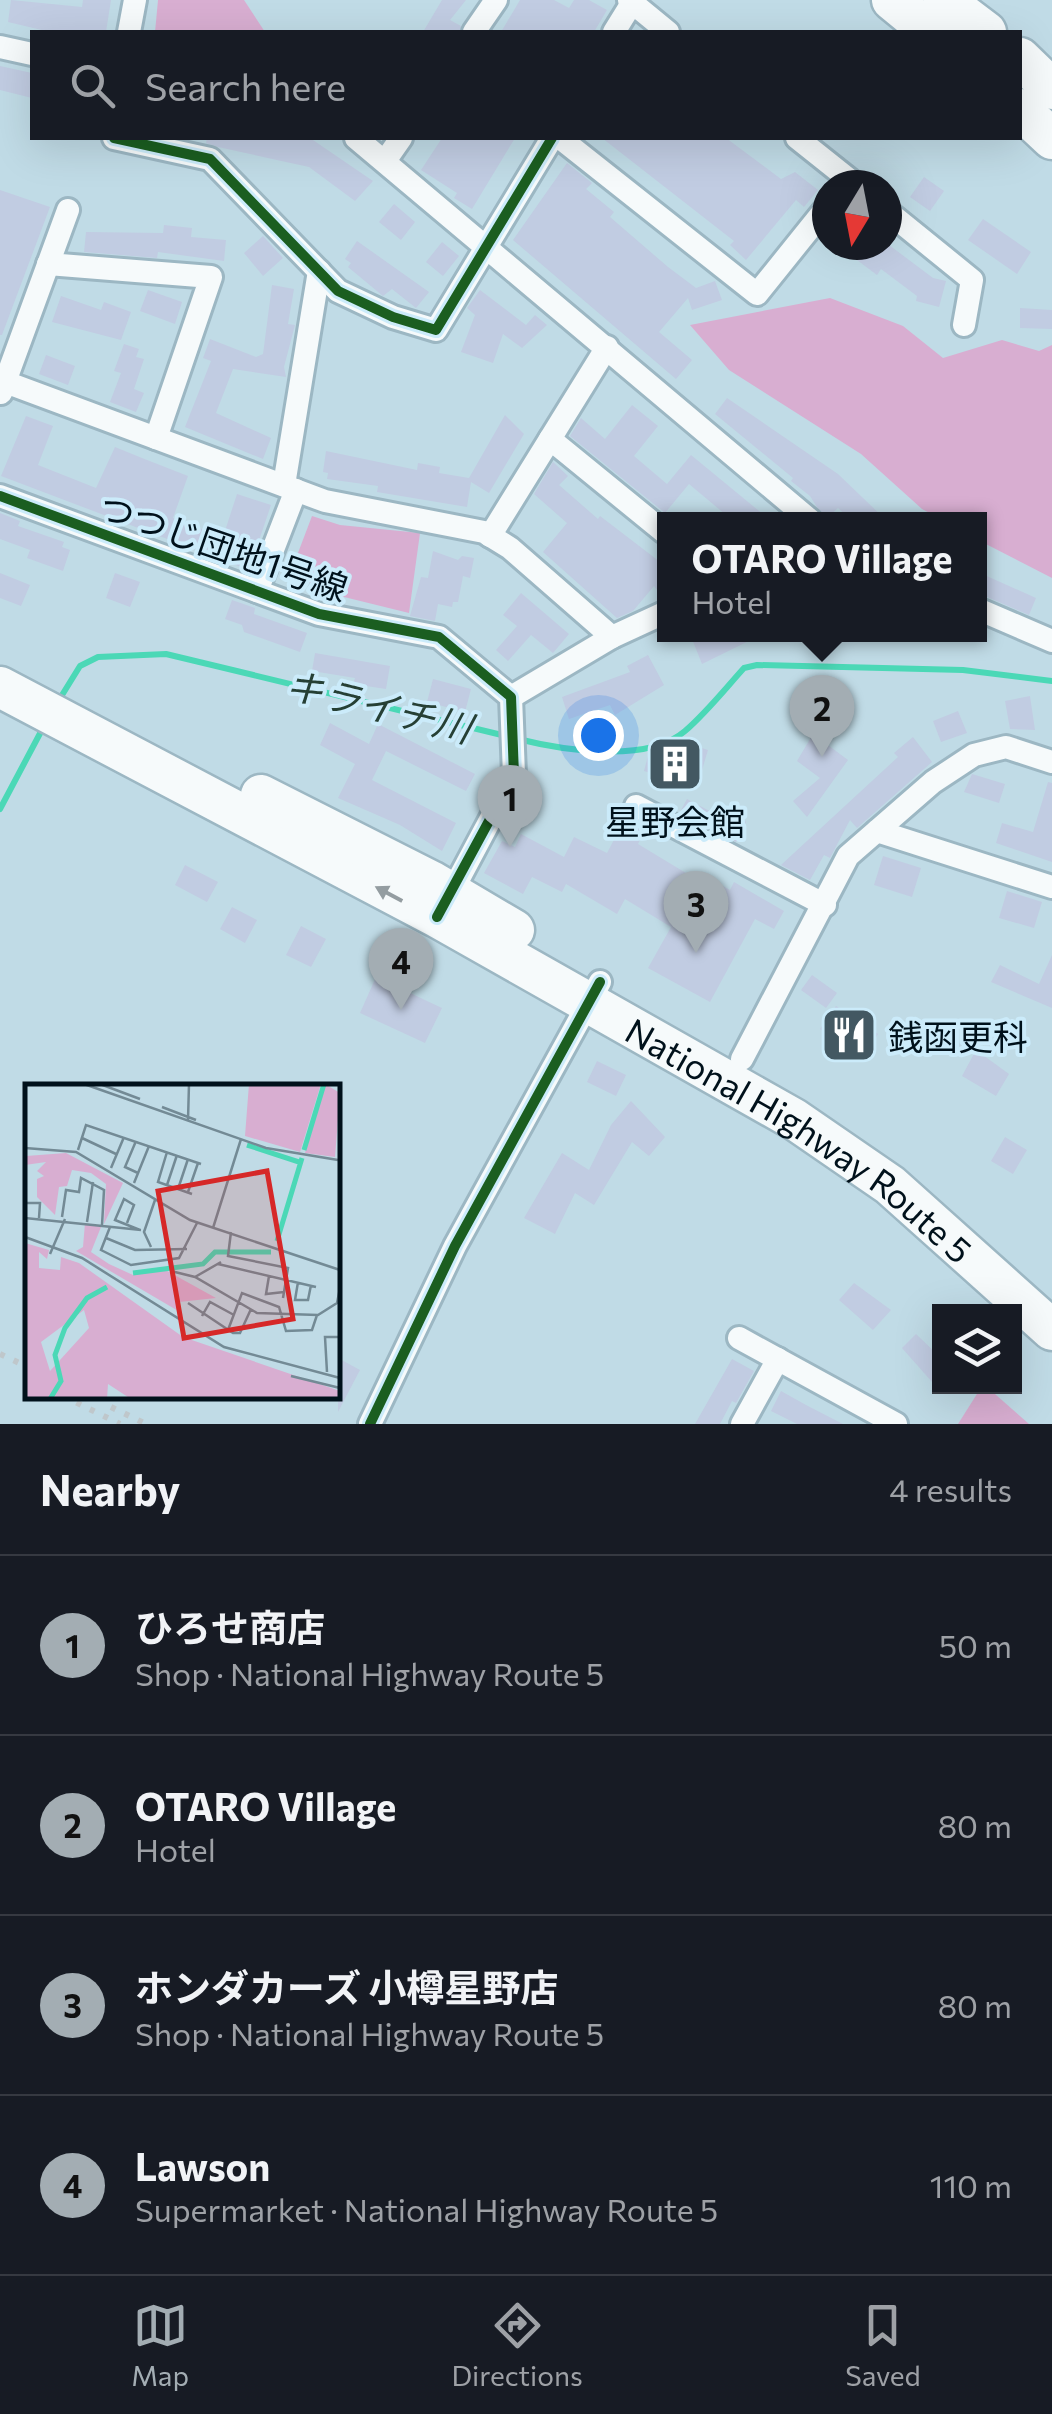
<!DOCTYPE html>
<html lang="en">
<head>
<meta charset="utf-8">
<style>
	body { margin:0; font-family:Commissioner,"Noto Sans JP",sans-serif; background:#20242c; color:#f1f3f6 }
	.controls { position:absolute; right:30px; bottom:30px; display:grid; overflow:hidden; border-radius:0px; box-shadow:0 10px 40px #0002 }
	.controls button { width:90px; height:90px; display:grid; place-items:center; padding:0; border:0; border-bottom:2px solid #363941; background:#171b24; color:#f1f3f6; font:50px sans-serif }
	.compass { position:absolute; left:812px; top:170px; width:90px; height:90px; border-radius:50%; background:#171b24; box-shadow:0 10px 40px #0002; rotate:190deg }
	.you { position:absolute; left:598px; top:735px; width:35px; height:35px; margin:-25px; border:8px solid #fff; border-radius:50%; background:#1a73e8; box-shadow:0 0 0 15px #1a73e833 }
	.badge { display:grid; place-items:center; width:65px; height:65px; border-radius:50%; background:#a3adb3; color:#111; font-size:32px; font-weight:700 }
	.pin { position:absolute; translate:-50% -82px; filter:drop-shadow(0 2px 5px #0008) }
	.pin::after { content:''; position:absolute; top:52px; width:35px; height:30px; background:inherit; clip-path:polygon(0 0,100% 0,50% 100%) }
	.popup { position:absolute; left:657px; top:512px; width:330px; height:130px; box-sizing:border-box; display:grid; place-content:center; border-radius:0px; background:#171b24; filter:drop-shadow(0 2px 8px #0005); font-size:32px; white-space:nowrap; color:#9ea1a6 }
	.popup b { font-size:38px; color:#f1f3f6 }
	.popup::after { content:''; position:absolute; left:50%; top:100%; margin-left:-20px; border:20px solid transparent; border-top-color:#171b24 }
	.list { margin:0; padding:0; list-style:none }
	h2 { display:flex; justify-content:space-between; align-items:center; height:130px; margin:0; padding:0 40px; font-size:42px }
	h2 small { font-size:32px; font-weight:400; color:#9ea1a6 }
	.list li { display:grid; grid-template-columns:65px 1fr auto; gap:30px; align-items:center; box-sizing:border-box; height:180px; padding:0 40px; border-top:2px solid #363941 }
	.list b { display:block; font-size:38px; white-space:nowrap }
	.list p { margin:0; font-size:32px; white-space:nowrap; color:#9ea1a6 }
	.list em { font-size:32px; font-style:normal; color:#9ea1a6 }
	.icon { flex:none; width:55px; height:55px; fill:none; stroke:currentColor; stroke-width:2; stroke-linecap:round; stroke-linejoin:round }
	.map { position:relative; flex:none; width:1052px; height:1424px; overflow:hidden }
	.search { position:absolute; background:#171b24; box-shadow:0 10px 40px #0002; left:30px; right:30px; top:30px; height:110px; display:flex; align-items:center; gap:25px; box-sizing:border-box; padding:0 35px; border-radius:0px; color:#9ea1a6; font-size:38px }
	.sheet { height:850px; background:#171b24 }
	nav { display:flex; justify-content:space-around; align-items:center; box-sizing:border-box; height:140px; border-top:2px solid #363941; background:#171b24; font-size:28px; color:#9ea1a6 }
	nav a { display:grid; justify-items:center; gap:5px }
	nav .on { color:#a3adb3 }
	.map>svg:first-child { display:block }
</style>
</head>
<body>
<div class="map">
<svg width="1052" height="1424" viewBox="0 0 1052 1424">
	<rect width="100%" height="100%" fill="#c0dbe6"/>
	<g fill="#d8aed1">
		<polygon points="158,0 244,0 265,32 155,32"/>
		<polygon points="830,298 903,326 943,358 1002,340 1039,351 1052,345 1052,578 980,541 980,520 941,519 922,509 861,454 729,370 690,325"/>
		<polygon points="312,516 340,525 420,533 409,613 340,596 290,574"/>
		<polygon points="982,1386 987,1387 1029,1424 958,1424"/>
	</g>
	<g fill="none" stroke-linecap="round" stroke-linejoin="round">
		<g stroke="#4bd8b6" stroke-width="6">
			<polyline points="59,700 80,666 98,657 166,654 506,736"/>
			<path d="M518 739C562 750 647 764 685 731 706 713 725 689 744 668L757 665 963 670 1052 681"/>
			<polyline points="0,809 45,724"/>
		</g>
	</g>
	<g fill="#c1cce2">
		<polygon points="11,0 82,7 83,0 111,0 106,32 50,32 8,22"/>
		<polygon points="442,0 466,0 450,20 461,26 459,32 423,32"/>
		<polygon points="520,0 554,0 569,8 574,0 589,0 607,10 594,32 501,32"/>
		<polygon points="0,66 32,73 32,98 0,90"/>
		<polygon points="207,138 310,138 373,181 355,201 309,167 218,147 206,143"/>
		<polygon points="442,138 515,138 472,209 454,198 457,193 421,170"/>
		<polygon points="602,138 726,138 781,179 795,172 818,190 804,207 796,200 746,260 730,245 734,241"/>
		<polygon points="567,163 592,183 586,189 614,212 610,217 668,267 696,288 715,281 722,300 692,310 688,298 659,332 692,360 676,379 513,240"/>
		<polygon points="924,177 944,191 930,211 910,197"/>
		<polygon points="0,190 50,207 2,335 0,335"/>
		<polygon points="394,204 415,222 401,240 379,222"/>
		<polygon points="983,219 1031,252 1017,274 968,240"/>
		<polygon points="164,225 192,228 191,237 226,240 224,261 158,252 157,258 84,252 86,232 163,233"/>
		<polygon points="263,236 283,258 263,276 244,253"/>
		<polygon points="357,241 429,292 416,308 392,289 383,296 348,267 351,263 345,259"/>
		<polygon points="442,242 459,256 443,276 426,262"/>
		<polygon points="837,245 889,245 933,278 946,281 939,307 916,301 917,296 881,269 877,275"/>
		<polygon points="272,285 294,289 288,324 295,325 284,367 286,377 233,369 216,413 271,438 263,459 185,427 211,361 203,358 210,339 256,357 263,354"/>
		<polygon points="148,290 182,302 175,324 140,311"/>
		<polygon points="480,290 526,325 535,315 547,325 522,348 503,334 493,363 461,352 475,315 467,308"/>
		<polygon points="61,296 101,310 104,302 131,312 121,340 52,322"/>
		<polygon points="1020,308 1052,310 1052,329 1020,328"/>
		<polygon points="124,344 139,349 136,357 144,359 134,389 144,393 136,412 110,402 121,373 114,371"/>
		<polygon points="46,355 75,366 68,385 39,374"/>
		<polygon points="727,398 838,474 886,520 851,520 838,508 825,520 810,496 791,481 793,478 715,414"/>
		<polygon points="632,405 658,426 634,456 667,484 691,455 770,520 732,520 689,484 665,513 570,436 581,418 605,439"/>
		<polygon points="505,415 524,434 489,493 471,482 467,507 377,492 378,486 327,479 328,473 323,472 326,451 417,470 418,463 440,467 439,473 469,478"/>
		<polygon points="26,416 53,426 38,465 96,488 115,447 142,458 188,476 173,518 223,537 237,494 271,505 249,570 1,476"/>
		<polygon points="553,462 568,476 559,485 598,519 600,516 664,565 664,598 654,586 633,611 617,618 543,552 567,523 534,494"/>
		<polygon points="0,513 20,521 18,526 64,542 62,547 70,550 63,571 27,558 30,550 0,539"/>
		<polygon points="433,551 458,560 462,556 474,558 470,578 463,576 458,602 453,602 452,607 438,604 435,621 410,616 421,577 428,578"/>
		<polygon points="0,573 30,585 21,606 0,598"/>
		<polygon points="115,573 140,582 130,607 106,598"/>
		<polygon points="980,573 1036,598 1029,615 980,594"/>
		<polygon points="521,593 569,634 553,653 531,635 508,661 496,650 517,626 503,615"/>
		<polygon points="232,600 255,608 254,614 307,633 300,652 244,632 242,625 225,619"/>
		<polygon points="690,634 763,634 702,664"/>
		<polygon points="315,653 390,666 386,689 353,684 355,678 312,671"/>
		<polygon points="648,655 664,685 615,715 610,705 569,719 562,697 630,672 627,666"/>
		<polygon points="433,679 471,689 465,712 427,702"/>
		<polygon points="1030,696 1035,730 1010,729 1005,701"/>
		<polygon points="958,711 967,733 941,742 933,721"/>
		<polygon points="330,723 369,744 378,724 475,774 466,791 386,751 372,780 456,823 442,851 400,825 338,798 355,764 320,745"/>
		<polygon points="813,734 848,760 807,817 793,801 820,778 797,761"/>
		<polygon points="913,737 932,762 857,828 850,820 830,858 824,855 810,880 781,865 898,757 894,753"/>
		<polygon points="686,743 708,750 697,787 644,771 648,756 673,754 675,749 683,752"/>
		<polygon points="972,774 1005,784 999,803 964,792"/>
		<polygon points="1048,782 1052,783 1052,862 996,843 1002,823 1033,832"/>
		<polygon points="687,799 717,815 722,806 739,814 746,822 736,842 680,812"/>
		<polygon points="626,817 646,828 638,844 719,893 723,886 730,890 734,882 784,911 774,929 755,919 710,1002 648,968 671,927 625,899 617,914 566,884 562,892 532,877 523,894 484,873 502,841 515,847 521,834 564,857 574,837 607,853"/>
		<polygon points="883,856 921,868 912,897 874,885"/>
		<polygon points="185,865 218,882 207,902 175,885"/>
		<polygon points="1007,891 1042,902 1034,928 999,918"/>
		<polygon points="232,907 257,920 245,943 220,929"/>
		<polygon points="301,926 326,939 311,967 286,955"/>
		<polygon points="1052,955 1052,1008 991,982 1000,965 1039,984"/>
		<polygon points="812,975 837,993 826,1008 801,990"/>
		<polygon points="376,977 442,1008 425,1043 360,1013"/>
		<polygon points="836,1006 878,1034 862,1058 820,1029"/>
		<polygon points="976,1050 1009,1074 996,1096 962,1076"/>
		<polygon points="597,1061 626,1075 616,1096 587,1082"/>
		<polygon points="631,1101 665,1137 649,1156 632,1142 594,1205 575,1193 555,1234 524,1218 562,1153 589,1170 611,1125"/>
		<polygon points="1005,1137 1027,1150 1013,1174 991,1161"/>
		<polygon points="854,1283 891,1310 873,1330 839,1300"/>
		<polygon points="916,1334 940,1357 940,1391 902,1348"/>
		<polygon points="338,1358 360,1370 338,1412"/>
		<polygon points="732,1359 754,1371 736,1403 732,1401 720,1424 695,1424"/>
		<polygon points="781,1391 806,1405 843,1424 797,1424 771,1411"/>
	</g>
	<g fill="none" stroke-linecap="round" stroke-linejoin="round">
		<g stroke="#9cb7c3" stroke-width="28">
			<g id="street">
				<polyline points="629,0 668,32"/>
				<polyline points="129,32 135,0"/>
				<polyline points="474,32 496,0"/>
				<polyline points="614,32 632,3"/>
				<polyline points="0,47 32,54"/>
				<polyline points="114,138 210,159 338,291 393,317 436,330 552,138"/>
				<polyline points="356,138 810,520"/>
				<polyline points="560,138 757,294 827,207"/>
				<polyline points="797,138 856,185"/>
				<polyline points="385,161 401,138"/>
				<polyline points="887,211 972,280 964,325"/>
				<polyline points="48,264 211,277 156,438"/>
				<polyline points="0,380 325,501 484,532 510,548 612,637"/>
				<polyline points="1,393 68,210"/>
				<polyline points="550,439 664,532"/>
				<polyline points="284,485 319,271"/>
				<polyline points="0,496 319,614 439,637 511,697 514,775 447,901"/>
				<polyline points="490,536 607,347"/>
				<polyline points="257,591 296,490"/>
				<polyline points="980,610 1052,641"/>
				<polyline points="511,697 612,637 664,613"/>
				<polyline points="636,806 825,905"/>
				<polyline points="877,831 1052,887"/>
				<polyline points="742,1059 848,856 933,782 974,755 1006,747 1052,762"/>
				<polyline points="739,1338 896,1424"/>
				<polyline points="370,1424 455,1246 600,982"/>
				<polyline points="742,1424 778,1359"/>
			</g>
		</g>
		<g stroke="#9cb7c3" stroke-width="45">
			<g id="highway">
				<polyline points="892,0 931,32"/>
				<polyline points="944,0 986,32"/>
				<polyline points="1020,58 1052,89"/>
				<polyline points="1020,109 1052,139"/>
				<path id="s1" d="M0 687 437 917 794 1119 890 1185 1052 1330"/>
				<polyline points="261,795 431,881 514,930"/>
			</g>
		</g>
		<use href="#street" stroke="#f6fafb" stroke-width="22"/>
		<use href="#highway" stroke="#f6fafb" stroke-width="40"/>
		<g stroke="#bfc7cb" stroke-width="6" stroke-dasharray="5 10" stroke-linecap="butt">
			<polyline points="0,1354 28,1367"/>
			<polyline points="63,1396 120,1424"/>
			<polyline points="111,1407 146,1424"/>
		</g>
		<g stroke="#cbebfa" stroke-width="16">
			<g id="cycleway">
				<polyline points="114,138 210,159 338,291 393,317 436,330 552,138"/>
				<polyline points="0,496 319,614 439,637 511,697 514,775 437,917"/>
				<polyline points="370,1424 455,1246 600,982"/>
			</g>
		</g>
		<use href="#cycleway" stroke="#1b5e20" stroke-width="10"/>
	</g>
	<defs><path id="oneway-solid" d="M-6-.8H1V-3.2L6.5 0L1 3.2V.8H-6Z" transform="scale(2.5)"/></defs>
	<use fill="#949da1" href="#oneway-solid" transform="translate(389 894) rotate(-152)"/>
	<defs>
		<g id="building-square" transform="scale(2.875)"><rect x="-9" y="-9" width="18" height="18" rx="4" fill="#435862" stroke="#cbebfa"/><path d="M-4-6H4V6H1V3H-1V6H-4ZM-2.5-4.3h1.7v1.8h-1.7ZM.8-4.3h1.7v1.8H.8ZM-2.5-1h1.7V.8h-1.7ZM.8-1h1.7V.8H.8Z" fill="#fff"/></g>
		<g id="restaurant-square" transform="scale(2.875)"><rect x="-9" y="-9" width="18" height="18" rx="4" fill="#435862" stroke="#cbebfa"/><path d="M-5-6h1v4h1v-4h1v4h1v-4h1v5L-1.5 .5V6h-2V.5L-5-1ZM5-6V6H3V1.5H1.5Q1.5-4 5-6Z" fill="#fff"/></g>
	</defs>
	<g fill-rule="evenodd">
		<use href="#building-square" x="675" y="764"/>
		<use href="#restaurant-square" x="849" y="1035"/>
	</g>
	<g text-anchor="middle" dominant-baseline="central" stroke-width="8" stroke-linejoin="round" paint-order="stroke">
		<g font-size="35" fill="#00111b" stroke="#cbebfa">
			<text transform="translate(224 546) rotate(19)">つつじ団地1号線</text>
			<text stroke="none"><textPath href="#s1" startOffset="920">National Highway Route 5</textPath></text>
		</g>
		<g font-size="35" fill="#00111b" stroke="#cbebfa">
			<text x="675" y="820">星野会館</text>
			<text x="888" y="1035" text-anchor="start">銭函更科</text>
		</g>
		<g font-size="38" font-style="italic" fill="#264035" stroke="#cbebfa">
			<text transform="translate(379 705) rotate(14)">キライチ川</text>
		</g>
	</g>
	<g transform="translate(25 1084)">
		<rect width="315" height="315" fill="#c0dbe6"/>
		<path d="M224 0H296L275 68 220 52ZM300 0 315 9 310 73 280 69ZM41 69 98 99 79 140 81 100 66 89 47 86 42 102 34 103 30 131 12 113V95L19 92 12 87 21 78 0 81 1 72ZM60 139 76 143 66 168 84 180 108 191 135 183 191 214 154 218 155 228 51 167 58 163ZM0 159 24 166 22 175 14 168V184L35 186 36 173 54 179 158 253 315 307V315H106L83 300 82 315H0ZM59 226 64 244 25 287 16 258Z" fill="#d8aed1" fill-rule="evenodd"/>
		<path fill="none" stroke="#4bd8b6" stroke-width="5" d="M222 61 274 78M279 66 299 0M252 157 277 74M108 189 178 180 190 168H246M25 315 36 297 30 271 40 244 62 214 82 203"/>
		<path fill="none" stroke="#738a95" stroke-width="2.5" d="M59 0 241 64 313 76M75 0 115 15M137 23 171 36M163 36 164 0M57 54 91 70M111 57 100 83 113 89M0 64 51 68 165 136 315 186M53 66 61 41 176 80M142 68 133 98 167 110M86 84 99 53M109 99 124 62M142 101 152 71M153 105 163 75M163 108 173 79M0 119H15L14 134M37 133 41 106 54 108 56 94 79 106 77 141M0 134 116 146M62 138 68 98M102 139 109 121 99 115 90 136 115 146M85 143 76 166 106 181 154 174 172 139M188 144 216 55M206 148 203 172 263 184 258 214M0 153 57 174 199 263 315 294M81 154 110 166 162 165M126 163 119 148 130 116M25 170 40 135M193 180 291 203M146 187 170 193 232 229 293 231 312 219 315 204M244 192 241 210 259 208M170 193 196 178M273 198 270 216H283L286 201M163 219 208 249H215L226 225M177 232 185 218 209 231M203 246 217 209 254 223 261 247 287 246 292 231M302 288 300 253H315M266 292 315 304"/>
		<path fill="#d62828" fill-opacity="0.15" stroke="#d62828" stroke-width="5" d="M242 87 268 235 159 254 133 107Z"/>
		<rect width="315" height="315" fill="none" stroke="#00111b" stroke-width="5"/>
	</g>
</svg>
<div class="controls">
<button><svg class="icon" aria-label="layers" viewBox="0 0 24 24"><path d="M12 4l9 5-9 5-9-5zM3 14l9 5 9-5"/></svg></button>
</div>
<svg class="compass" viewBox="-18 -18 36 36"><path d="M0-13l5 13h-10z" fill="#e53935"/><path d="M0 13l5-13h-10z" fill="#9ea1a6"/></svg>
<div class="you"></div>
<div class="pin badge" style="left:510px;top:847px">1</div>
<div class="pin badge" style="left:822px;top:757px">2</div>
<div class="popup"><b>OTARO Village</b>Hotel</div>
<div class="pin badge" style="left:696px;top:953px">3</div>
<div class="pin badge" style="left:401px;top:1010px">4</div>
<div class="search"><svg class="icon" aria-label="search" viewBox="0 0 24 24"><circle cx="10" cy="10" r="6"/><path d="M15 15l6 6"/></svg>Search here</div>
</div>
<section class="sheet">
<h2>Nearby<small>4 results</small></h2>
<ul class="list">
<li><span class="badge">1</span><div><b>ひろせ商店</b><p>Shop · National Highway Route 5</p></div><em>50 m</em></li>
<li><span class="badge">2</span><div><b>OTARO Village</b><p>Hotel</p></div><em>80 m</em></li>
<li><span class="badge">3</span><div><b>ホンダカーズ 小樽星野店</b><p>Shop · National Highway Route 5</p></div><em>80 m</em></li>
<li><span class="badge">4</span><div><b>Lawson</b><p>Supermarket · National Highway Route 5</p></div><em>110 m</em></li>
</ul>
</section>
<nav>
<a class="on"><svg class="icon" aria-label="map" viewBox="0 0 24 24"><path d="M3 6l6-2 6 2 6-2v14l-6 2-6-2-6 2zM9 4v14M15 6v14"/></svg>Map</a>
<a><svg class="icon" aria-label="directions" viewBox="0 0 24 24"><path d="M12 3l9 9-9 9-9-9zM9 14v-3h6M13 9l2 2-2 2"/></svg>Directions</a>
<a><svg class="icon" aria-label="saved" viewBox="0 0 24 24"><path d="M7 4h10v16l-5-4-5 4z"/></svg>Saved</a>
</nav>
</body>
</html>
